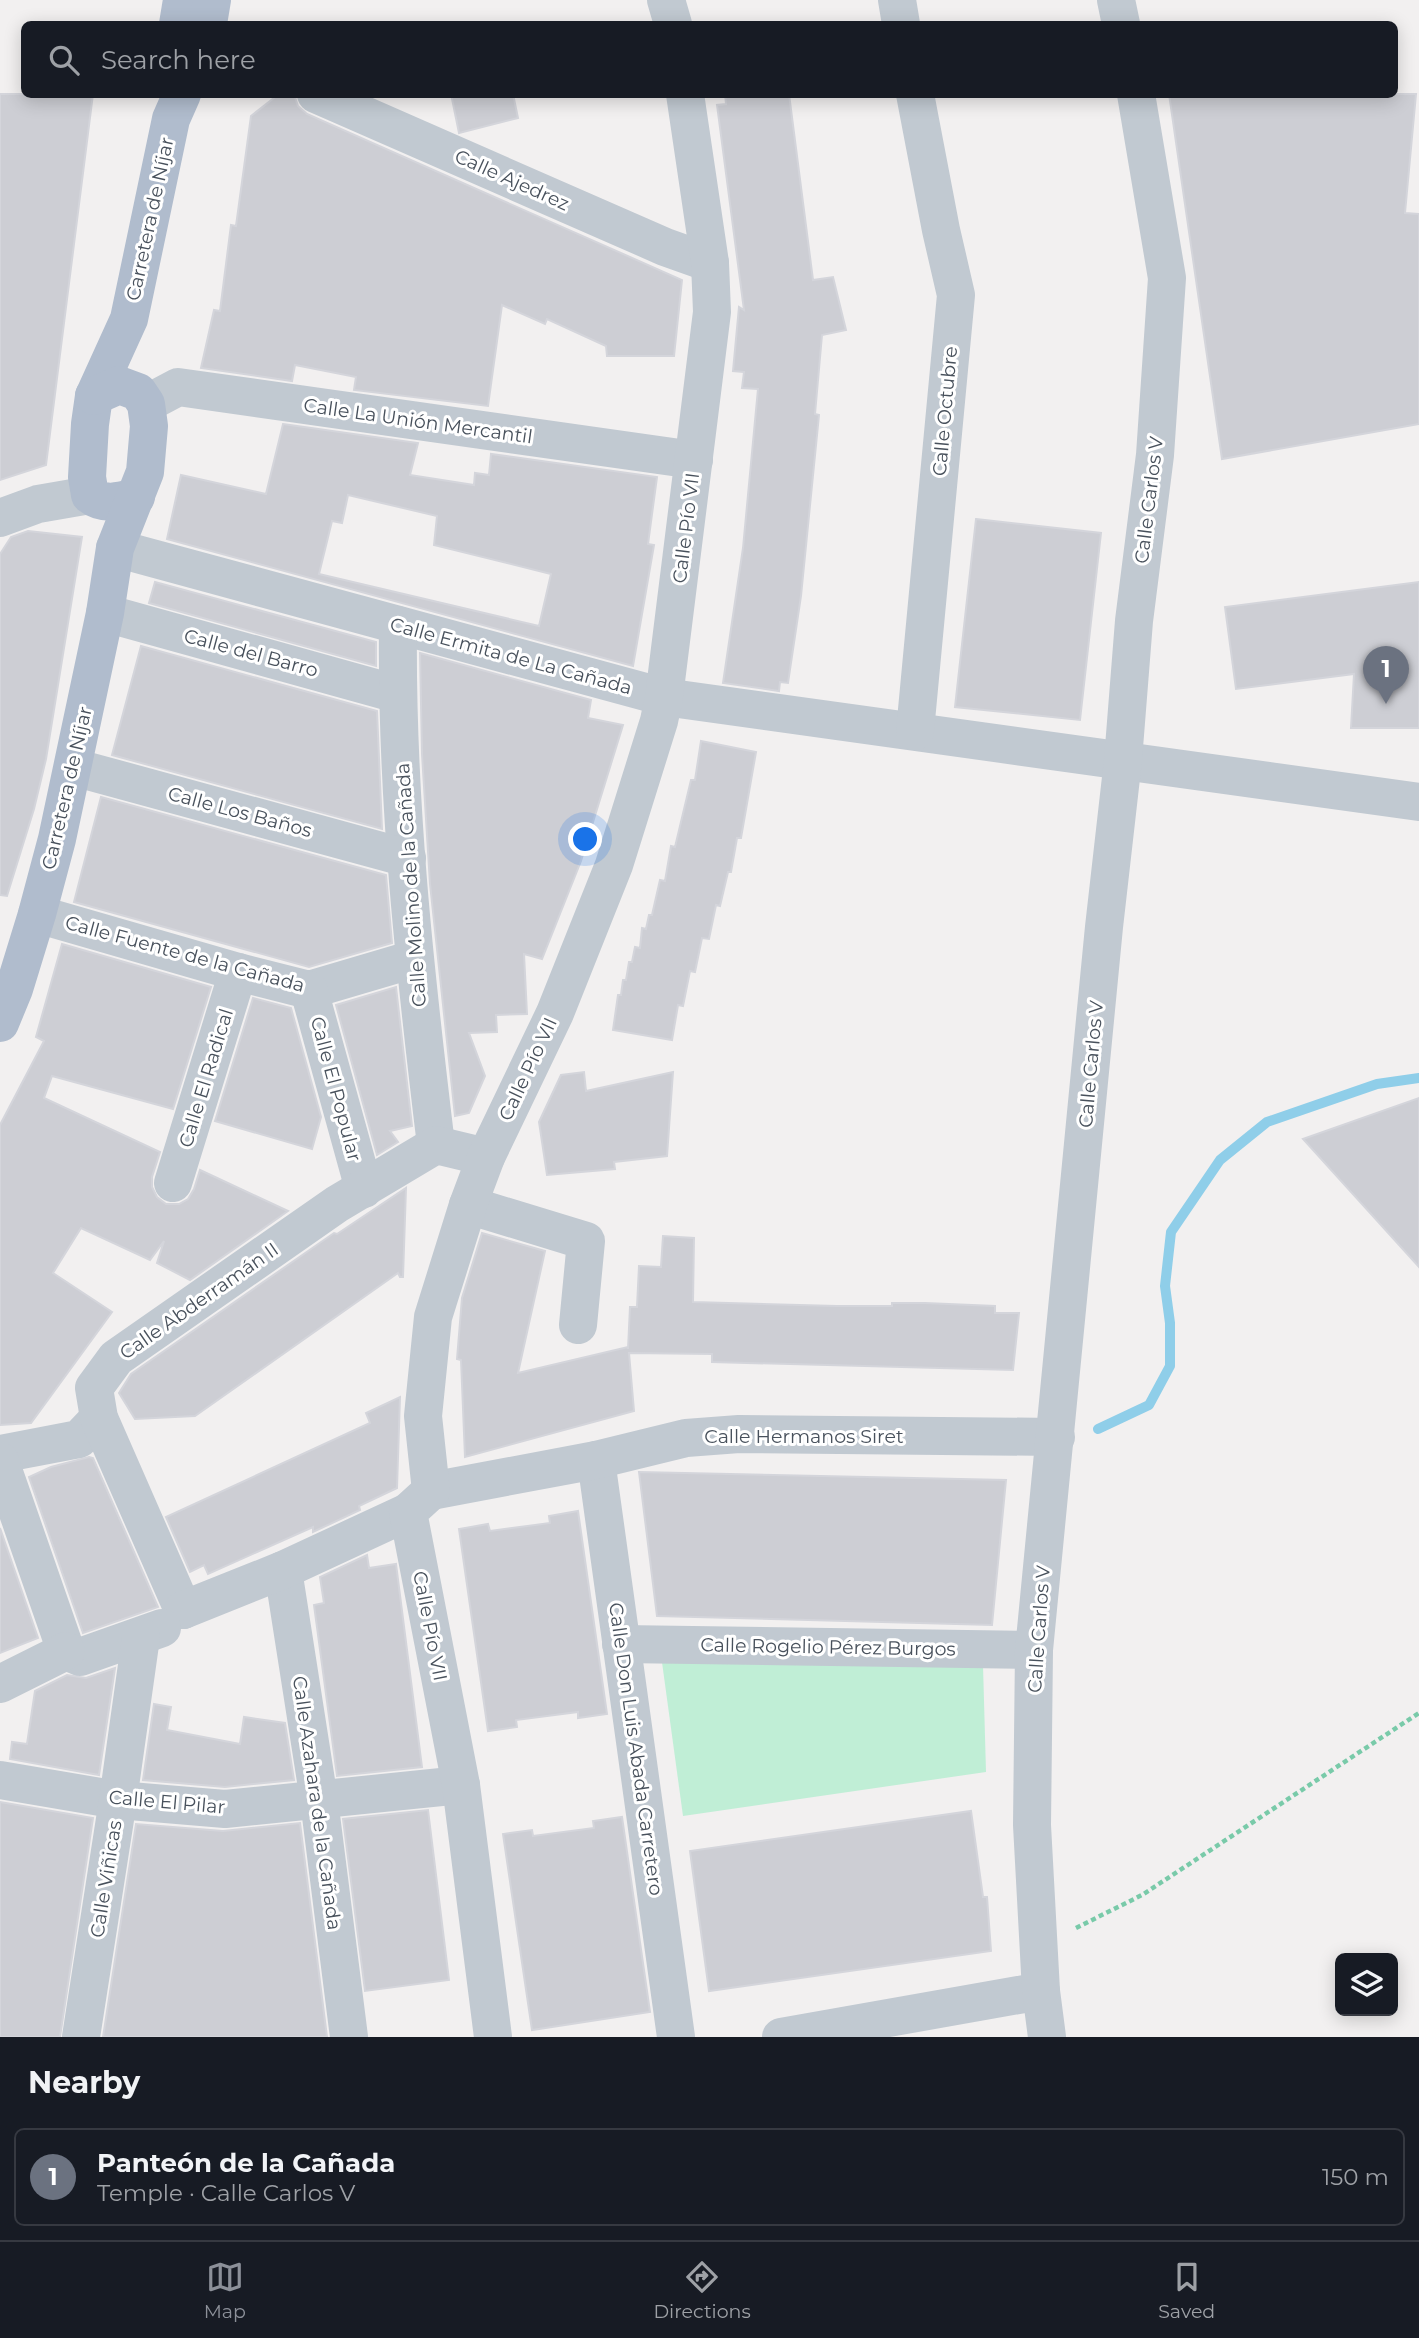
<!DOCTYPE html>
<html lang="en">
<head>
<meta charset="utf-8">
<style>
	body { margin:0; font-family:Montserrat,sans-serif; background:#242831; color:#f1f3f6 }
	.controls { position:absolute; right:21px; bottom:21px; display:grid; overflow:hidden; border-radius:10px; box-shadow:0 4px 18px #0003 }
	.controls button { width:63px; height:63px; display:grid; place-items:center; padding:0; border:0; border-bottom:2px solid #363941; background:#171b24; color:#f1f3f6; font:35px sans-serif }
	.you { position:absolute; left:586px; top:840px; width:24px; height:24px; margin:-18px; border:5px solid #fff; border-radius:50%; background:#1a73e8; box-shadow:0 0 0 10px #1a73e833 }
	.badge { display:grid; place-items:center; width:46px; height:46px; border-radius:50%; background:#8c9099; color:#fff; font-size:23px; font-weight:700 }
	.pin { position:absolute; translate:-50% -58px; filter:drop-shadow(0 2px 4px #0008) }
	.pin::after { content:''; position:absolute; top:37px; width:24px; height:21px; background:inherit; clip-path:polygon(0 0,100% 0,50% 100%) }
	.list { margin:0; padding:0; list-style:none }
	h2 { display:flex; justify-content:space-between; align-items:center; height:91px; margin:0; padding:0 28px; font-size:30px }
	h2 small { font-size:23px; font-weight:400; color:#9ea1a6 }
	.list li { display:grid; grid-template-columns:46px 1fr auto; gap:21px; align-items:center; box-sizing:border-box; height:98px; margin:0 14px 14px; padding:0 14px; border:2px solid #363941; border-radius:10px }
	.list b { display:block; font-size:26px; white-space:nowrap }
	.list p { margin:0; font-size:23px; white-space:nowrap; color:#9ea1a6 }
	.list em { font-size:23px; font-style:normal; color:#9ea1a6 }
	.icon { flex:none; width:38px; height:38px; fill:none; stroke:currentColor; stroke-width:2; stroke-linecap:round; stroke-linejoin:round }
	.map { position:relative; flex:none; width:1419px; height:2037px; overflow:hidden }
	.search { position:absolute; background:#171b24; box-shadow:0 4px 18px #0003; left:21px; right:21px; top:21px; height:77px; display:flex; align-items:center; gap:18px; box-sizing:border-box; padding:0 24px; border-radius:10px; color:#9ea1a6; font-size:26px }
	.sheet { height:203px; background:#171b24 }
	nav { display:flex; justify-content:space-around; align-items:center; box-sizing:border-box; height:98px; border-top:2px solid #363941; background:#171b24; font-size:19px; color:#9ea1a6 }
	nav a { display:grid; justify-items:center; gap:4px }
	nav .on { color:#8c9099 }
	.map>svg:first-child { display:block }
</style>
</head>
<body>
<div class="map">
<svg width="1419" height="2037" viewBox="0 0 1419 2037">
	<rect width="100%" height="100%" fill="#f2f0f0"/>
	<polygon fill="#c0eed6" points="661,1655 983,1665 986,1772 683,1816"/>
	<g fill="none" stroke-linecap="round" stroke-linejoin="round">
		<polyline stroke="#8fcee9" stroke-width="10" points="1098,1429 1149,1405 1170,1366 1170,1323 1165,1286 1171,1232 1220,1160 1267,1122 1377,1084 1419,1078"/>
	</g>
	<g fill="#cdced4" stroke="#d4d5db" stroke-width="2" fill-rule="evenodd">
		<polygon points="0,94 93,94 46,465 0,480"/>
		<polygon points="279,94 294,94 298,106 307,114 682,280 674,356 607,356 606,346 547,319 545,324 502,305 488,406 354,390 356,377 295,365 292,381 201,368 214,310 220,311 231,225 236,226 251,116"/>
		<polygon points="451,94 513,94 518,118 459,133"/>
		<polygon points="725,94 789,94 813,280 833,277 846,330 822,335 815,414 819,415 801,596 788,683 780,682 779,691 723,683 743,548 758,389 742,388 744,372 733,371 739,307 744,310 717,105 726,104"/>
		<polygon points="1169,94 1416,94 1405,213 1419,214 1419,424 1222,459"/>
		<path d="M283 424 418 443 410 475 474 485 475 473 489 475 491 454 657 477 648 544 654 545 633 666 167 539 181 475 266 494ZM348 495 437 516 434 545 551 574 539 626 319 574 332 521 342 523Z"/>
		<polygon points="976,519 1101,533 1080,720 955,707"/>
		<polygon points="28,531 82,537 46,759 34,809 7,896 0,895 0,554 11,537"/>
		<polygon points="155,582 376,642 376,666 149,603"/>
		<polygon points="1419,582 1419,728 1351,728 1354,674 1236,689 1225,607"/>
		<polygon points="141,646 377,711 382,829 112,755"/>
		<polygon points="420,653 591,700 588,718 623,725 581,861 542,959 524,954 527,1014 496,1015 497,1032 469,1033 485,1076 469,1113 455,1116 430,884 422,754"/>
		<polygon points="701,741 756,752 741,838 737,838 731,872 728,872 720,906 716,905 709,939 702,938 695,972 690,971 683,1006 678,1005 672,1040 613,1030 618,995 621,995 623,980 626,980 629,962 632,962 635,947 640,948 642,928 646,929 649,915 652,915 660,880 665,881 671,846 675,847 691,780 695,780"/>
		<polygon points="101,797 386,875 392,943 309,967 74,902"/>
		<polygon points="62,944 211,987 173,1109 52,1076 44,1098 160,1152 152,1177 152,1187 157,1197 166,1204 179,1204 188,1199 194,1189 200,1170 288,1211 190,1280 157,1263 164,1241 150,1260 81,1228 53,1273 112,1312 31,1423 0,1425 0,1125 44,1041 36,1037"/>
		<polygon points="396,987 412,1126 390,1131 398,1142 377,1155 336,1005"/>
		<polygon points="253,998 291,1008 321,1117 312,1149 215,1121"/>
		<polygon points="584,1072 586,1091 673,1072 667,1156 614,1162 615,1169 547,1175 539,1122 561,1075"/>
		<polygon points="1419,1098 1419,1267 1303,1139"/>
		<polygon points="406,1188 403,1277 400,1277 398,1273 195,1416 135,1419 119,1393 131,1374 334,1233 337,1234"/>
		<polygon points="482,1233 545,1251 518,1373 628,1347 628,1349 630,1307 637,1307 639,1266 661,1267 663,1236 694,1238 693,1302 837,1306 892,1306 892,1303 925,1303 995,1306 995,1313 1019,1313 1013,1370 712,1362 712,1354 629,1353 634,1411 465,1457 461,1360 457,1359 462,1298"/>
		<polygon points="400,1397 397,1488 359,1506 360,1510 313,1532 313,1527 208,1574 204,1565 190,1572 166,1517 370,1423 366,1413"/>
		<polygon points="89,1457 93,1458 158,1607 83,1633 29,1477 51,1467"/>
		<polygon points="639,1472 1006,1480 992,1625 657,1616"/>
		<polygon points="578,1511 607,1714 578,1718 578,1712 516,1720 517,1727 488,1731 459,1529 488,1524 490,1531 550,1523 549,1516"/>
		<polygon points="0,1528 38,1638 0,1653"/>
		<polygon points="367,1555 369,1568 396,1564 422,1767 337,1776 314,1605 324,1603 320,1577"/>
		<polygon points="115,1668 99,1775 10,1759 12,1742 27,1744 35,1691 67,1675 86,1678"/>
		<polygon points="154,1704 171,1707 167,1730 240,1744 244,1717 285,1723 294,1780 225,1787 143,1780"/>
		<polygon points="0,1802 93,1818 60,2037 0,2037"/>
		<polygon points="428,1810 449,1980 365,1991 343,1819"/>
		<polygon points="971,1811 983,1897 987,1897 991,1951 709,1991 690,1851"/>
		<polygon points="622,1817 650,2012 532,2030 503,1834 532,1830 533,1836 594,1828 593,1821"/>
		<polygon points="300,1823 327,2037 103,2037 136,1824 223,1831"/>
	</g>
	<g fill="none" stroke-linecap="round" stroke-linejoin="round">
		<polyline stroke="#79caa9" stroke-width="4.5" stroke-dasharray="5 3.5" stroke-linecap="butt" points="1076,1928 1142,1895 1419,1713"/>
		<g stroke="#c1c9d1" stroke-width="38">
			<polyline points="666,0 673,24"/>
			<polyline points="897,0 901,24"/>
			<polyline points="1116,0 1121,24"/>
			<polyline points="316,94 665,247 710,263"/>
			<polyline points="146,404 178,387 694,460"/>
			<polyline points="0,518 38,504 90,495"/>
			<polyline points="115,548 664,697 1419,802"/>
			<polyline points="105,613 397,694"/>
			<path d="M398 625C396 799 415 972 436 1145"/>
			<polyline points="915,731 956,295 941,230 915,94"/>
			<polyline points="73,767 407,858"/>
			<polyline points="37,914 238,972 309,990 414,959"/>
			<polyline points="309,990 364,1189"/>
			<polyline points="173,1183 238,972"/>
			<polyline points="468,1205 586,1241 578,1325"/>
			<polyline points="0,1454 79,1439 99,1418"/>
			<polyline points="596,1460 676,2037"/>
			<polyline points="0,1461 66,1651"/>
			<polyline points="431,1491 596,1460 686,1438 739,1434 1056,1437"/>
			<polyline points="283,1570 319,1800 349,2037"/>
			<polyline points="183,1610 99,1418 94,1388 116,1358 337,1204 436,1145 486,1157"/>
			<polyline points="183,1610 283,1570 408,1512"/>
			<polyline points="621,1644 1034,1650"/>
			<polyline points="66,1651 80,1657 162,1628"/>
			<polyline points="0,1684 66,1651"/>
			<polyline points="0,1780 118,1800 225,1809 461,1785"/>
			<polyline points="81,2037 118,1800 141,1637"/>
			<polyline points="493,2037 461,1785 408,1512 431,1491 423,1416 433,1317 468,1205 486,1157 555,1013 614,865 659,721 664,697 712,312 710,263 685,94"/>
			<polyline points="781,2037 1041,1991"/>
			<polyline points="1047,2037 1041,1991 1032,1825 1034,1650 1104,927 1123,760 1134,621 1155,455 1167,278 1136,94"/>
		</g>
		<g stroke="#b0bccd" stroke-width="38">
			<polyline points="178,24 182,0"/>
			<polyline points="208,24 212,0"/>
			<path d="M136 497C120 501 104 506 90 495L87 477 90 424 94 396 129 319 171 119 182 94"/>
			<polyline points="0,1023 14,989 37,914 57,839 105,613 115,548 145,472 149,426 146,404 138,392 119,385 94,396"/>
		</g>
	</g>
	<g text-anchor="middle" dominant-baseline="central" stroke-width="6" stroke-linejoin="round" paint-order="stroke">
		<g font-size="19" fill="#48515c" stroke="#fff">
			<text transform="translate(512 180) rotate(24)">Calle Ajedrez</text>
			<text transform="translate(150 219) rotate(-78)">Carretera de Níjar</text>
			<text transform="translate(945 411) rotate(-85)">Calle Octubre</text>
			<text transform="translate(418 421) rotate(8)">Calle La Unión Mercantil</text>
			<text transform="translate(1149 500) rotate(-83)">Calle Carlos V</text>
			<text transform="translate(686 528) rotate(-83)">Calle Pío VII</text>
			<text transform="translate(251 653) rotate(15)">Calle del Barro</text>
			<text transform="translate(511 656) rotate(15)">Calle Ermita de La Cañada</text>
			<text transform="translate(67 788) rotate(-77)">Carretera de Níjar</text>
			<text transform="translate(240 812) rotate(15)">Calle Los Baños</text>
			<text transform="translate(411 885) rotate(-94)">Calle Molino de la Cañada</text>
			<text transform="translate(185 954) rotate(15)">Calle Fuente de la Cañada</text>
			<text transform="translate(1091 1064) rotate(-85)">Calle Carlos V</text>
			<text transform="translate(528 1069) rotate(-65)">Calle Pío VII</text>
			<text transform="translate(206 1078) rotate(-73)">Calle El Radical</text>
			<text transform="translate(336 1089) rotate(75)">Calle El Popular</text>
			<text transform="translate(199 1301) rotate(-35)">Calle Abderramán II</text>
			<text x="804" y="1436">Calle Hermanos Siret</text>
			<text transform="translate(430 1626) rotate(79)">Calle Pío VII</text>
			<text transform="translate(1039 1629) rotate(-86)">Calle Carlos V</text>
			<text transform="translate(828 1647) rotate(1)">Calle Rogelio Pérez Burgos</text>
			<text transform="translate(636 1749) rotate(82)">Calle Don Luis Abada Carretero</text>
			<text transform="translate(167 1802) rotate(5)">Calle El Pilar</text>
			<text transform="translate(317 1803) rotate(82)">Calle Azahara de la Cañada</text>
			<text transform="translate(106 1879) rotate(-81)">Calle Viñicas</text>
		</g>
	</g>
</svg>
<div class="controls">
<button><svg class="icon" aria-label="layers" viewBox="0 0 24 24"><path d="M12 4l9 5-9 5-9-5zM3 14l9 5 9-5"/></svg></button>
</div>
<div class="you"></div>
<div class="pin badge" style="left:1386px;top:704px;background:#6b7280">1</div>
<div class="search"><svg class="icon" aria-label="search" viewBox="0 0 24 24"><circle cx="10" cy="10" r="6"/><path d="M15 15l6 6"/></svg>Search here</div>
</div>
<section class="sheet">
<h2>Nearby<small></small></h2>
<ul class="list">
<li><span class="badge" style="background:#6b7280">1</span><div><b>Panteón de la Cañada</b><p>Temple · Calle Carlos V</p></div><em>150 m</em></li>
</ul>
</section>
<nav>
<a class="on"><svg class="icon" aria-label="map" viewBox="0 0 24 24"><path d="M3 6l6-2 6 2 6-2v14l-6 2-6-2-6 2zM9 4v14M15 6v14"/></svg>Map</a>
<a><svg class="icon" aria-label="directions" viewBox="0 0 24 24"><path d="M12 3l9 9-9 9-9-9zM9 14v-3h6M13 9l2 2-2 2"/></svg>Directions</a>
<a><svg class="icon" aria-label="saved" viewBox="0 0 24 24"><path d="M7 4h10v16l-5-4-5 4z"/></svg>Saved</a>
</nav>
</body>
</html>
